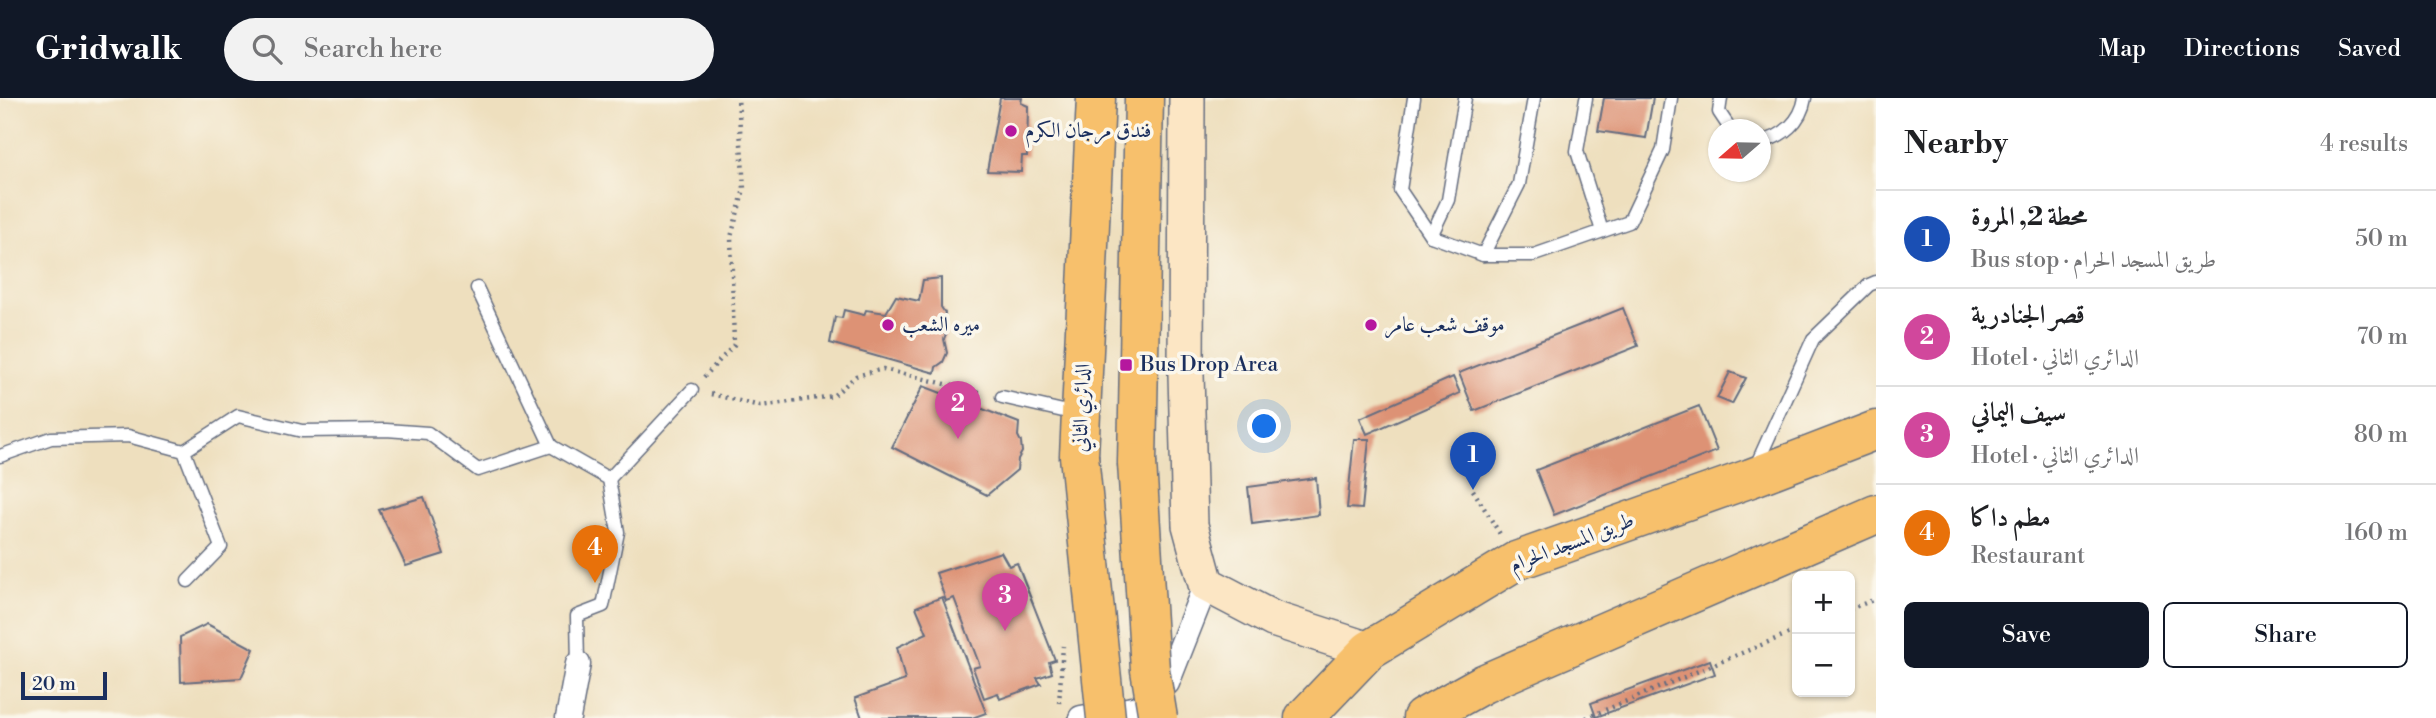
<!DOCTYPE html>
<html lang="en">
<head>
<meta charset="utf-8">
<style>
	body { margin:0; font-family:"Libre Bodoni",Amiri,serif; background:#f2f2f2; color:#202124 }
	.controls { position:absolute; right:21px; bottom:21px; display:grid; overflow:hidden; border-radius:10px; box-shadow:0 2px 5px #0004 }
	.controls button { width:63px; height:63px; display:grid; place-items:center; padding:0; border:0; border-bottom:2px solid #e0e0e0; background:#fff; color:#202124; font:35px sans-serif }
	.compass { position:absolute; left:1708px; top:21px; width:63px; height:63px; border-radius:50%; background:#fff; box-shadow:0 2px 5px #0004; rotate:250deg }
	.scale { position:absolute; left:21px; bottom:18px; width:86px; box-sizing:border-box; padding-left:7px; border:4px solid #1b2f5e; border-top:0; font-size:19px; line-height:24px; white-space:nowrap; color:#1b2f5e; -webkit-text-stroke:5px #fbf7ec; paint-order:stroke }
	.you { position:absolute; left:1265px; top:329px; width:24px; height:24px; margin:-18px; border:5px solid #fff; border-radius:50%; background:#1a73e8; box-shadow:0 0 0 10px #1a73e833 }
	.badge { display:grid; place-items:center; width:46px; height:46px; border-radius:50%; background:#111827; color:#fff; font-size:23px; font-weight:700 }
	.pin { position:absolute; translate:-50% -58px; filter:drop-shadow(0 2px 4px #0008) }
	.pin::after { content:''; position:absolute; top:37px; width:24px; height:21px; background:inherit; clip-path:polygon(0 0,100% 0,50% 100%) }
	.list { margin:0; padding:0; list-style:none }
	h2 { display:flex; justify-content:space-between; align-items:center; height:91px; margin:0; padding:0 28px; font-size:30px }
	h2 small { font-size:23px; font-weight:400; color:#757577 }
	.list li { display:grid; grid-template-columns:46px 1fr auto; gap:21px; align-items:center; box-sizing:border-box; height:98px; padding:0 28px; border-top:2px solid #e0e0e0 }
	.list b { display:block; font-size:26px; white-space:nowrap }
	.list p { margin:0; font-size:23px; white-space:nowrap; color:#757577 }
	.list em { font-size:23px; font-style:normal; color:#757577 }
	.actions { display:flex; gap:14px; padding:21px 28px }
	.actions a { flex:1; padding:16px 0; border:2px solid #111827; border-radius:10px; text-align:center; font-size:24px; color:#111827 }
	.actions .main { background:#111827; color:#fff }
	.icon { flex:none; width:38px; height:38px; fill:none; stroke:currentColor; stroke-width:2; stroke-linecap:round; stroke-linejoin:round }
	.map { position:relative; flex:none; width:1876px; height:620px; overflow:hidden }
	header { display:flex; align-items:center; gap:42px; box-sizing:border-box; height:98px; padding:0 35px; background:#111827; color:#fff }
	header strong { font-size:33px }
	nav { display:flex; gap:38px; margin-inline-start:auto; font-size:24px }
	.search { width:490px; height:63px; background:#f2f2f2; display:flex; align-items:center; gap:18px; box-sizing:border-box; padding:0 24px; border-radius:38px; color:#757577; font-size:26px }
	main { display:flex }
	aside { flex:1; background:#fff }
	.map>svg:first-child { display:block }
</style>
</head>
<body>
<header>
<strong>Gridwalk</strong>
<div class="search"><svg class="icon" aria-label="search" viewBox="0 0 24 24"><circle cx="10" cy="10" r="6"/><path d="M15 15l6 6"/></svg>Search here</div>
<nav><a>Map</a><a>Directions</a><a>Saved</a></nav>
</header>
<main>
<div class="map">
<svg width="1876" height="620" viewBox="0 0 1876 620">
	<rect width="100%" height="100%" fill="#fbf7ec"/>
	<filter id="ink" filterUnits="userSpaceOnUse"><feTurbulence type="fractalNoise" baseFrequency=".0143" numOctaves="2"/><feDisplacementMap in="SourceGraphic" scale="14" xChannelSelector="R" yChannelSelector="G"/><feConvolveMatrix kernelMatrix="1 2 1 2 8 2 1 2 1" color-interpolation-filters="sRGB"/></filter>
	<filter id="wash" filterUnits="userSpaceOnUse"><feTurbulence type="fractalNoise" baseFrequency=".00686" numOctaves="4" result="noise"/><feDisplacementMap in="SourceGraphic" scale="28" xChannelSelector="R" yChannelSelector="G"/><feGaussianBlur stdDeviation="1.57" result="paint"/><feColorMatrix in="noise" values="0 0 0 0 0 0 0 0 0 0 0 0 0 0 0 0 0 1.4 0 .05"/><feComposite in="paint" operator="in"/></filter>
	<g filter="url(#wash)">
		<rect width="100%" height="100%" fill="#eedfbe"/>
		<g id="blocks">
			<g fill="#dd9275">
				<polygon points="1000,0 1022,0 1021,5 1028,8 1027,58 1022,58 1021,74 987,73"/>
				<polygon points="1604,0 1653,0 1646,40 1598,33"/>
				<polygon points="941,180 941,209 945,215 941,234 946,236 944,241 947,255 943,264 936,269 935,275 830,245 835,219 842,220 844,212 864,217 866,212 886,215 896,198 919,203 923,182"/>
				<polygon points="1623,210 1638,248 1474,313 1459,275"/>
				<polygon points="1730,274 1746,280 1732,306 1717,300"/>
				<polygon points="1453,279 1460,295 1367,336 1360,320"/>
				<polygon points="923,288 1019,325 1018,338 1021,344 1022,354 1018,361 1017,372 987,397 892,349"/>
				<polygon points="1699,308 1717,353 1554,417 1536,372"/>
				<polygon points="1354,341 1369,341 1362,411 1347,410"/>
				<polygon points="1316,380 1319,417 1252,426 1248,389"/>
				<polygon points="424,399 444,456 406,468 379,412"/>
				<polygon points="1001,454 1009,468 1017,465 1055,562 1049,564 1052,575 1037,580 1041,586 1000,601 998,595 984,600 973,570 980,568 954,500 946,503 936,475"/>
				<polygon points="942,499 986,615 972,620 862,620 855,600 905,582 897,549 927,535 916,509"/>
				<polygon points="207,526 254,551 241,580 181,584 180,539"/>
				<polygon points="1710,562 1715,576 1596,619 1591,605"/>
			</g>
		</g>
	</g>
	<g filter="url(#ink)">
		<use href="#blocks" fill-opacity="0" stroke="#656d80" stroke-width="2"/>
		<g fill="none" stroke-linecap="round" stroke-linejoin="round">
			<g stroke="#656d80" stroke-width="15">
				<g id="lane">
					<polyline points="1414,0 1400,92 1431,138 1483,157 1534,157 1629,124 1663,52 1671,0"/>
					<polyline points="1586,0 1577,53 1602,133"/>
					<polyline points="1721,0 1719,14 1731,32"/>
					<path d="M1760 44C1783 39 1801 24 1805 0"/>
					<polyline points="1431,138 1448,102 1465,0"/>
					<polyline points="1483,157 1519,86 1534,0"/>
					<polyline points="477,190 551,348"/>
					<polyline points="1002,299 1076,316"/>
					<polyline points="184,353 238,318 302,333 386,332 428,335 478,372 551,348 609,381 618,434 603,508 577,518 578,566"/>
					<polyline points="0,358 51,340 128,338 184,353 221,449 188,483"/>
					<polyline points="1755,370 1813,241 1869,187 1876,184"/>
					<polyline points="609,381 692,292"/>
				</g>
			</g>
			<g stroke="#656d80" stroke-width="27">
				<g id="street">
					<polyline points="568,620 578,566"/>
					<polyline points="1081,620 1138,610 1167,585 1206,486"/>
				</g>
			</g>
			<g stroke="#656d80" stroke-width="38">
				<polyline id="secondary" points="1187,0 1186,276 1190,427 1206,486 1273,521 1369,552"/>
			</g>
			<g stroke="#656d80" stroke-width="41">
				<g id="primary">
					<polyline points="1304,620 1369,552 1516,463 1751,380 1876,332"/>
					<polyline points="1422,620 1483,586 1876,416"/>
				</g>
			</g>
			<g stroke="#656d80" stroke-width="41">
				<g id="highway">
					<polyline points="1079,358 1096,0"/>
					<polyline points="1137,365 1144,0"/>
				</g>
			</g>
			<g stroke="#656d80" stroke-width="4.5" stroke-dasharray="2 5" stroke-linecap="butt">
				<polyline points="704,279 734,247 731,139 744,91 738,0"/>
				<polyline points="711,296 760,308 833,298 856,278 883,271 983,295"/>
				<polyline points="1473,392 1500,436"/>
				<polyline points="1850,511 1876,501"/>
				<polyline points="1059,605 1063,548"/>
				<polyline points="1586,620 1797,532"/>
			</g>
			<use href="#lane" stroke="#fff" stroke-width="12"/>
			<use href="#street" stroke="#fff" stroke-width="24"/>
			<use href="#secondary" stroke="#fce6c4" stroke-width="35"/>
			<use href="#primary" stroke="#f7c06c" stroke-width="38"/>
			<use href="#highway" stroke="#f7c06c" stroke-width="38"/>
			<g stroke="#656d80" stroke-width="41" stroke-linecap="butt">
				<g id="highway-bridge">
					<polyline points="1079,358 1106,620"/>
					<polyline points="1137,365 1150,572 1158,620"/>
				</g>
			</g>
			<use href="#highway-bridge" stroke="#f7c06c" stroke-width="38"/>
		</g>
	</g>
	<g fill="#b5179e" stroke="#fbf7ec" stroke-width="2.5">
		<circle cx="1011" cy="33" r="7"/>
		<circle cx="888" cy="227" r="7"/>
		<circle cx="1371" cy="227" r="7"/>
		<rect x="1119" y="260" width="14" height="14" rx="3.5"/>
	</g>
	<g text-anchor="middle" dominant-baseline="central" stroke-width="7" stroke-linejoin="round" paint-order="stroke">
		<g font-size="21" fill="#1b2f5e" stroke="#fbf7ec" text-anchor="start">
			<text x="1025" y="33">فندق مرجان الكرم</text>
			<text x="902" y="227">ميره الشعب</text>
			<text x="1385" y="227">موقف شعب عامر</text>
			<text x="1140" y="267">Bus Drop Area</text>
		</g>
		<g font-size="21" fill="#1b2f5e" stroke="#fbf7ec">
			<text transform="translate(1082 310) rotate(-88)">الدائري الثاني</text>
			<text transform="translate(1572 445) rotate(-21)">طريق المسجد الحرام</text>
		</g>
	</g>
</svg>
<div class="controls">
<button>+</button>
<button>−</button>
</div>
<svg class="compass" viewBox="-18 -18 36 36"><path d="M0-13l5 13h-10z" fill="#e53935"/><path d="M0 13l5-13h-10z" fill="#757577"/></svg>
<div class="scale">20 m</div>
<div class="you"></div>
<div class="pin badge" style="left:1473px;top:392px;background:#1a4fb4">1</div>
<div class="pin badge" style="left:958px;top:341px;background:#d1479c">2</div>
<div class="pin badge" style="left:1005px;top:533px;background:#d1479c">3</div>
<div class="pin badge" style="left:595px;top:485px;background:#e8710a">4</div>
</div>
<aside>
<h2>Nearby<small>4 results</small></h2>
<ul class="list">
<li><span class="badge" style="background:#1a4fb4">1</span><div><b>محطة 2, المروة</b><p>Bus stop · طريق المسجد الحرام</p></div><em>50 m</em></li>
<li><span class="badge" style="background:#d1479c">2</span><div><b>قصر الجنادرية</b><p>Hotel · الدائري الثاني</p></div><em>70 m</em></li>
<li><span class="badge" style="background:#d1479c">3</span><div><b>سيف اليماني</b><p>Hotel · الدائري الثاني</p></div><em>80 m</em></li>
<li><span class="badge" style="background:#e8710a">4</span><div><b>مطم داكا</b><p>Restaurant</p></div><em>160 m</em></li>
</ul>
<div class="actions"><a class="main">Save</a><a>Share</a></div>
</aside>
</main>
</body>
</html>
